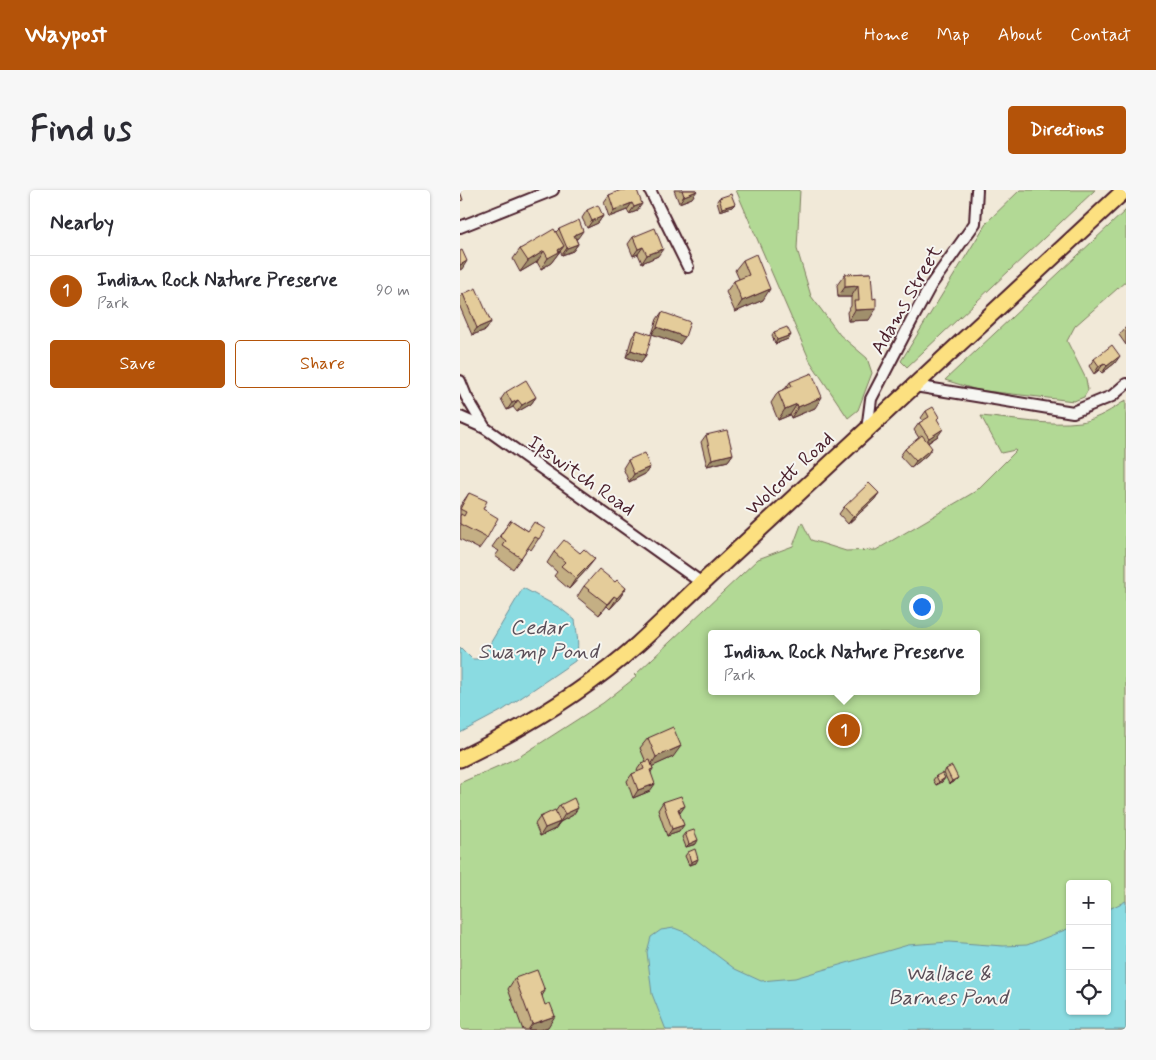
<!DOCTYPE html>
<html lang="en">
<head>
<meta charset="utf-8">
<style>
	body { margin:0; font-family:Mynerve,sans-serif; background:#f7f7f7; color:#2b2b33 }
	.controls { position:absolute; right:15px; bottom:15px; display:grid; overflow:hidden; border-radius:5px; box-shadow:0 1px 4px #0004 }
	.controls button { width:45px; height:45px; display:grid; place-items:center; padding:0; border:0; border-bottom:1px solid #e1e1e2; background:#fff; color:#2b2b33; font:25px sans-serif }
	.you { position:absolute; left:461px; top:416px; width:18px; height:18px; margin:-12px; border:4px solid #fff; border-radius:50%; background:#1a73e8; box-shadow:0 0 0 8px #1a73e833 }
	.badge { display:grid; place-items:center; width:32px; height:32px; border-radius:50%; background:#b45309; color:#fff; font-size:16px; font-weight:700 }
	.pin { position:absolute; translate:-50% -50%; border:2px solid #fff; box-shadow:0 1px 5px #0006 }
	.popup { position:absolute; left:248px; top:440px; width:272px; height:65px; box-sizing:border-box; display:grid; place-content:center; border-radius:5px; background:#fff; filter:drop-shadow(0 1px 4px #0005); font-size:16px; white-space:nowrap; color:#7c7c81 }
	.popup b { font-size:19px; color:#2b2b33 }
	.popup::after { content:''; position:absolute; left:50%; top:100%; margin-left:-10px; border:10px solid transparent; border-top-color:#fff }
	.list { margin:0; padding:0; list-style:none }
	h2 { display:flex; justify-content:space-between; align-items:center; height:65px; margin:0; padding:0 20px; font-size:21px }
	h2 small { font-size:16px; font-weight:400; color:#7c7c81 }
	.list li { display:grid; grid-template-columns:32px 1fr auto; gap:15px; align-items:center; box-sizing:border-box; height:70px; padding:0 20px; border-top:1px solid #e1e1e2 }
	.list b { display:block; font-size:19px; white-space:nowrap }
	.list p { margin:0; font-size:16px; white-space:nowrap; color:#7c7c81 }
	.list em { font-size:16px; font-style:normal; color:#7c7c81 }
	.actions { display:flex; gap:10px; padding:15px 20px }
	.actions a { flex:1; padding:11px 0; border:1px solid #b45309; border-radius:5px; text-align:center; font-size:18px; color:#b45309 }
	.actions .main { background:#b45309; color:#fff }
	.icon { flex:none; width:28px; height:28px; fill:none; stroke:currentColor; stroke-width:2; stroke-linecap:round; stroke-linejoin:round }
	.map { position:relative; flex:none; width:666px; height:840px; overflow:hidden; border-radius:5px }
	header { display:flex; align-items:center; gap:30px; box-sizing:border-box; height:70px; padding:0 25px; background:#b45309; color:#fff }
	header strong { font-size:24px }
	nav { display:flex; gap:28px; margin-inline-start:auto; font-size:18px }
	.intro { display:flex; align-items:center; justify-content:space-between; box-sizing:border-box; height:120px; padding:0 30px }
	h1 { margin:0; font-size:35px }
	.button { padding:12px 22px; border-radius:5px; background:#b45309; color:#fff; font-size:18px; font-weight:700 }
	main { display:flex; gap:30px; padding:0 30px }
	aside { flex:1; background:#fff; border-radius:5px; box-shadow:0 1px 4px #0004 }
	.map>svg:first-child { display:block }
</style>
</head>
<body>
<header>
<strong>Waypost</strong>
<nav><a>Home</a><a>Map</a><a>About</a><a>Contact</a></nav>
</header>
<div class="intro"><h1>Find us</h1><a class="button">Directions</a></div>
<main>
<aside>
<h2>Nearby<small></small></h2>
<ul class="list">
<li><span class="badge">1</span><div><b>Indian Rock Nature Preserve</b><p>Park</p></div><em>90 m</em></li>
</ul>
<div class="actions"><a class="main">Save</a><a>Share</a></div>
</aside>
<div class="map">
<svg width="666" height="840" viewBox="0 0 666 840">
	<rect width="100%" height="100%" fill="#f1e9d8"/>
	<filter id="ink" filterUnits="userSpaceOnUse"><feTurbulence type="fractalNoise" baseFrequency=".02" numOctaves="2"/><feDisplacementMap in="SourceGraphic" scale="10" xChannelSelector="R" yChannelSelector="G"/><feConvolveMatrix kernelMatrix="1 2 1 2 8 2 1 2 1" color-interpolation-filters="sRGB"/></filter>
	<g filter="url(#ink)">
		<g fill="#b2d995" stroke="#7e7c60" fill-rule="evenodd">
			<polygon points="276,0 340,0 337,59 351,106 380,145 407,168 412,183 398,220 388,228 350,171"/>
			<polygon points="560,0 635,0 447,177 441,171 527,32"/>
			<polygon points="666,20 666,91 615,136 607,151 626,189 628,200 624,207 614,211 517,200 485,190"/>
			<path d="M666 210V840H0V593L59 567 143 513 176 487 175 485 298 369 333 356 342 332 351 350 386 361 416 360 516 301 556 261 555 260 541 263 521 226C554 229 589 236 621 232 638 229 653 219 666 210ZM252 444H516V501H252ZM610 694H647V821H610Z"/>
		</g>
		<g fill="#8adbe1" stroke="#709098">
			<path d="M63 398 100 418 115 430C117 444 120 457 115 471L43 520 0 543V457L12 469H21Z"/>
			<polygon points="666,711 666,840 206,840 192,804 187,762 191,747 201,740 214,738 227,743 275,779 301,791 335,788 448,755 489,752 543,756 567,755 610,738 610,821 647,821 647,720"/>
		</g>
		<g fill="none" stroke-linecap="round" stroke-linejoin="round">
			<g stroke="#4a1f2b" stroke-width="14">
				<g id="minor">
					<polyline points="190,0 228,77"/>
					<polyline points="0,37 93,0"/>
					<polyline points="0,191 6,206 25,238 242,393"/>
					<polyline points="455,196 613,222 652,206 666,194"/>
					<polyline points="0,227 25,238"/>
					<polyline points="407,240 411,209 452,130 471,95 515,33 517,0"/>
				</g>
			</g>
			<g stroke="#4a1f2b" stroke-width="19">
				<path id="primary" d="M0 569C64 538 125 501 178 454 200 434 221 413 242 393L665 0"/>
			</g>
			<use href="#minor" stroke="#f6f6f2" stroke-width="10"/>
			<use href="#primary" stroke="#fce080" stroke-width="15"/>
		</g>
		<g fill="#c4af84" stroke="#4a1f2b">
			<polygon points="177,0 177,21 169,24 167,20 149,27 144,12 149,5"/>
			<polygon points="214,0 236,0 232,8 219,13"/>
			<polygon points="259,8 275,14 272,17 260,21 257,11"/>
			<polygon points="127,20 143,26 138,33 127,38 122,28"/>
			<polygon points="99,39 118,48 116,49 118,54 113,61 102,65 100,61 91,73 81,79 77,72 60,82 53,69 60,59 96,42"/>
			<polygon points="173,47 198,66 182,73 178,64 173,66 168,54"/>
			<polygon points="283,70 303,110 275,122 266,102 274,91 279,89 275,80"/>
			<polygon points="411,83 409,130 388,131 387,122 391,116 391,107 378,107 377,95 385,84"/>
			<polygon points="3,104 31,132 26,140 12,145 0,117 0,108"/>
			<polygon points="202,122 220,154 192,144 197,129"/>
			<polygon points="666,137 666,155 659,145"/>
			<polygon points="177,140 186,165 181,172 166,167 172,147"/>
			<polygon points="314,142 331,145 328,149 315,154 312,145"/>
			<polygon points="634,169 655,173 642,183 639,180 634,184 629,176"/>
			<polygon points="330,192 355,218 331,228 330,225 318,230 311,213 318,202 325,199"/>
			<polygon points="46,202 76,207 71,214 57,222 53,217 47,220 41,209"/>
			<polygon points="466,221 477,230 478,246 468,253 467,265 451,278 440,266 445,259 459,248 454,240 459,233 463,231 461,228"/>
			<polygon points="246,245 273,264 268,271 247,276 241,252"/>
			<polygon points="168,270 190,277 185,284 169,292 163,278"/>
			<polygon points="9,303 23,319 27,348 19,359 0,349 0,316"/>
			<polygon points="419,303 414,310 388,334 379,324 384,317"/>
			<polygon points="51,330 68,341 85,339 71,360 68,358 53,379 35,366 39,361 32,357"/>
			<polygon points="94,362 120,363 127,379 109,399 94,386 97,382 87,373"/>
			<polygon points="155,392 166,398 159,409 150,419 147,416 139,425 117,407 124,396"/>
			<polygon points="188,548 213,567 192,576 193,579 191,582 190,601 173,608 167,591 172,584 178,582 177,580 182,573 186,572 180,558"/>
			<polygon points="486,579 498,588 495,591 489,594 484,583"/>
			<polygon points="476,586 485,588 482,592 476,595 473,590"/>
			<polygon points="203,612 220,624 219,642 207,646 198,620"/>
			<polygon points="100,615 113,625 100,632 95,639 80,646 75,634 80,627 95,622"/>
			<polygon points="225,643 236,654 226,657 222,647"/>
			<polygon points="228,662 236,673 229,675 225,666"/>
			<polygon points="55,788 85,801 82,806 88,837 79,840 63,840 48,799"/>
		</g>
		<g fill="#a08f6c" stroke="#4a1f2b">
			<polygon points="237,1 232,8 219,13 224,6"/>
			<polygon points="172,13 167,20 149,27 154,20"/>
			<polygon points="182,14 177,21 169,24 174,17"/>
			<polygon points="275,14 272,17 260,21 262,18"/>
			<polygon points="143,26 138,33 127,38 132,31"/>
			<polygon points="123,41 118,48 109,52 114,45"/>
			<polygon points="118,54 113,61 102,65 107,58"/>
			<polygon points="104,56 91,73 81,79 88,68 98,60"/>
			<polygon points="183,57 178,64 173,66 178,59"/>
			<polygon points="203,59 198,66 182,73 187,65"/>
			<polygon points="84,61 77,72 60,82 68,71"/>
			<polygon points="7,71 2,79 0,80 0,75"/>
			<polygon points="398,96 391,107 378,107 385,97"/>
			<polygon points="310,99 303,110 275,122 282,111"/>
			<polygon points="416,119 409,130 388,131 395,120"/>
			<polygon points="31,132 26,140 12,145 17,138"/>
			<polygon points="197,137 225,147 220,154 192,144"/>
			<polygon points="331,145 328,149 315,154 317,150"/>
			<polygon points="171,160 186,165 181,172 166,167"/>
			<polygon points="660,166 655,173 642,183 647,176"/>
			<polygon points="644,173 639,180 634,184 639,176"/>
			<polygon points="76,207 71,214 57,222 62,215"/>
			<polygon points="362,207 355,218 331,228 338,217"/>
			<polygon points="58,210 53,217 47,220 52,213"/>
			<polygon points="337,214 330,225 318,230 325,219"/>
			<polygon points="483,239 478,246 464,255 469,248"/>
			<polygon points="472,258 467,265 451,278 456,271"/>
			<polygon points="273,264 268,271 247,276 252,269"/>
			<polygon points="190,277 185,284 169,292 174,284"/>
			<polygon points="419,303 414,310 388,334 393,327"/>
			<polygon points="135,369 127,379 109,399 116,388"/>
			<polygon points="166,398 159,409 150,419 157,408"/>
			<polygon points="154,406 147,416 139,425 147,414"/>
			<polygon points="221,556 213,567 189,578 196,567"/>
			<polygon points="485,588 482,592 476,595 479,592"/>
			<polygon points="498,588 495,591 489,594 492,591"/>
			<polygon points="195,594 190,601 173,608 178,600"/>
			<polygon points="225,616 220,623 218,619"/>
			<polygon points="118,618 113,625 100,632 95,639 80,646 85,638 100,632 105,624"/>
			<polygon points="224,635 219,642 207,646 212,639"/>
			<polygon points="238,650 236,654 226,657 229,654"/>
			<polygon points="238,669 236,673 229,675 231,672"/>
			<polygon points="95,826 88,837 79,840 68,840 72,834"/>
		</g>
		<g fill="#e4cc9a" stroke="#4a1f2b">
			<polygon points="161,0 177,0 182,14 174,17 172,13 154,20 149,5"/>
			<polygon points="222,0 236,0 237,1 224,6"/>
			<polygon points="0,1 3,10 0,11"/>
			<polygon points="271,4 275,14 262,18 259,8"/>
			<polygon points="138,15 143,26 132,31 127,20"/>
			<polygon points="119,30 123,41 114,45 118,54 107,58 99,39"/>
			<polygon points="195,38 203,59 187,65 183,57 178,59 173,47"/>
			<polygon points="94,39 104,56 98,60 99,62 88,68 84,61 68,71 60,59"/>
			<polygon points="2,60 7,71 0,75 0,61"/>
			<polygon points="296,64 310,99 282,111 274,91 289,85 283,70"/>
			<polygon points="411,83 413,109 416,108 416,119 395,120 394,111 399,111 398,96 385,97 385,84"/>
			<polygon points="16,98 31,132 17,138 3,104"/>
			<polygon points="202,122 230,132 225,147 197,137"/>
			<polygon points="327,137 331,145 317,150 314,142"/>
			<polygon points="177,140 192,145 186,165 171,160"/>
			<polygon points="652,155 660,166 647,176 644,173 639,176 634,169"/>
			<polygon points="352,183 362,207 338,217 337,214 325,219 318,202 332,196 330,192"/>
			<polygon points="66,190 76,207 62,215 58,210 52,213 46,202"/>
			<polygon points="473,217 479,227 477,229 483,239 469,248 459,233 469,227 466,221"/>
			<polygon points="267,240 273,264 252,269 246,245"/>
			<polygon points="462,245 472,258 456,271 445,259"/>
			<polygon points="184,263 190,277 174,284 168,270"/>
			<polygon points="409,293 419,303 393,327 384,317"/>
			<polygon points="9,303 27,311 23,319 38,328 27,348 0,334 0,326 1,324 4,326 6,322 0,319"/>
			<polygon points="51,330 68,341 74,332 85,339 79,349 75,347 61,368 43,356 46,351 40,346"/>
			<polygon points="104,350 120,363 124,359 135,369 116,388 101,376 105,372 94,362"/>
			<polygon points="139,379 155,392 157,390 166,398 157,408 154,406 147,414 124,396"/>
			<polygon points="213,537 221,556 196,567 188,548"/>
			<polygon points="190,570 193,579 190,580 195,594 178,600 172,584 184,579 182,573"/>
			<polygon points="492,576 498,588 492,591 486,579"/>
			<polygon points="482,583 485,588 479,592 476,586"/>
			<polygon points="221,606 225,616 218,619 224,635 212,639 203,612"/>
			<polygon points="114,608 118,618 105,624 100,615"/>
			<polygon points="95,620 100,632 85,638 80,627"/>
			<polygon points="234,640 238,650 229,654 225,643"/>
			<polygon points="235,659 238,669 231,672 228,662"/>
			<polygon points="77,780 85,801 81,803 85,815 90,813 95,826 72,834 55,788"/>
		</g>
	</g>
	<g text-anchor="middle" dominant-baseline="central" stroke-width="4" stroke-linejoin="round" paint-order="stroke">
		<g font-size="20" fill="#4a1f2b" stroke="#f6f6f2">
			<text transform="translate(447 110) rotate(-60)">Adams Street</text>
			<text transform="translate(330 284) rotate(-43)">Wolcott Road</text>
			<text transform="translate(121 286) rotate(35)">Ipswitch Road</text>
		</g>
		<g font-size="21" font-style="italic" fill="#5a4e58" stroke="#f6f6f2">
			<text x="78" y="438">Cedar<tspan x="78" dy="24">Swamp Pond</tspan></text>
			<text x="488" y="784">Wallace &amp;<tspan x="488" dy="24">Barnes Pond</tspan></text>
		</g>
	</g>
</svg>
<div class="controls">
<button>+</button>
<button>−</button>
<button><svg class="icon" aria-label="locate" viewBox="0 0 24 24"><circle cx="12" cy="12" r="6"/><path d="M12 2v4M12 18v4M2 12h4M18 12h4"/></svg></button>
</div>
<div class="you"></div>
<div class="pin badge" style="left:384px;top:540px">1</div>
<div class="popup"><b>Indian Rock Nature Preserve</b>Park</div>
</div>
</main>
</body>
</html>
